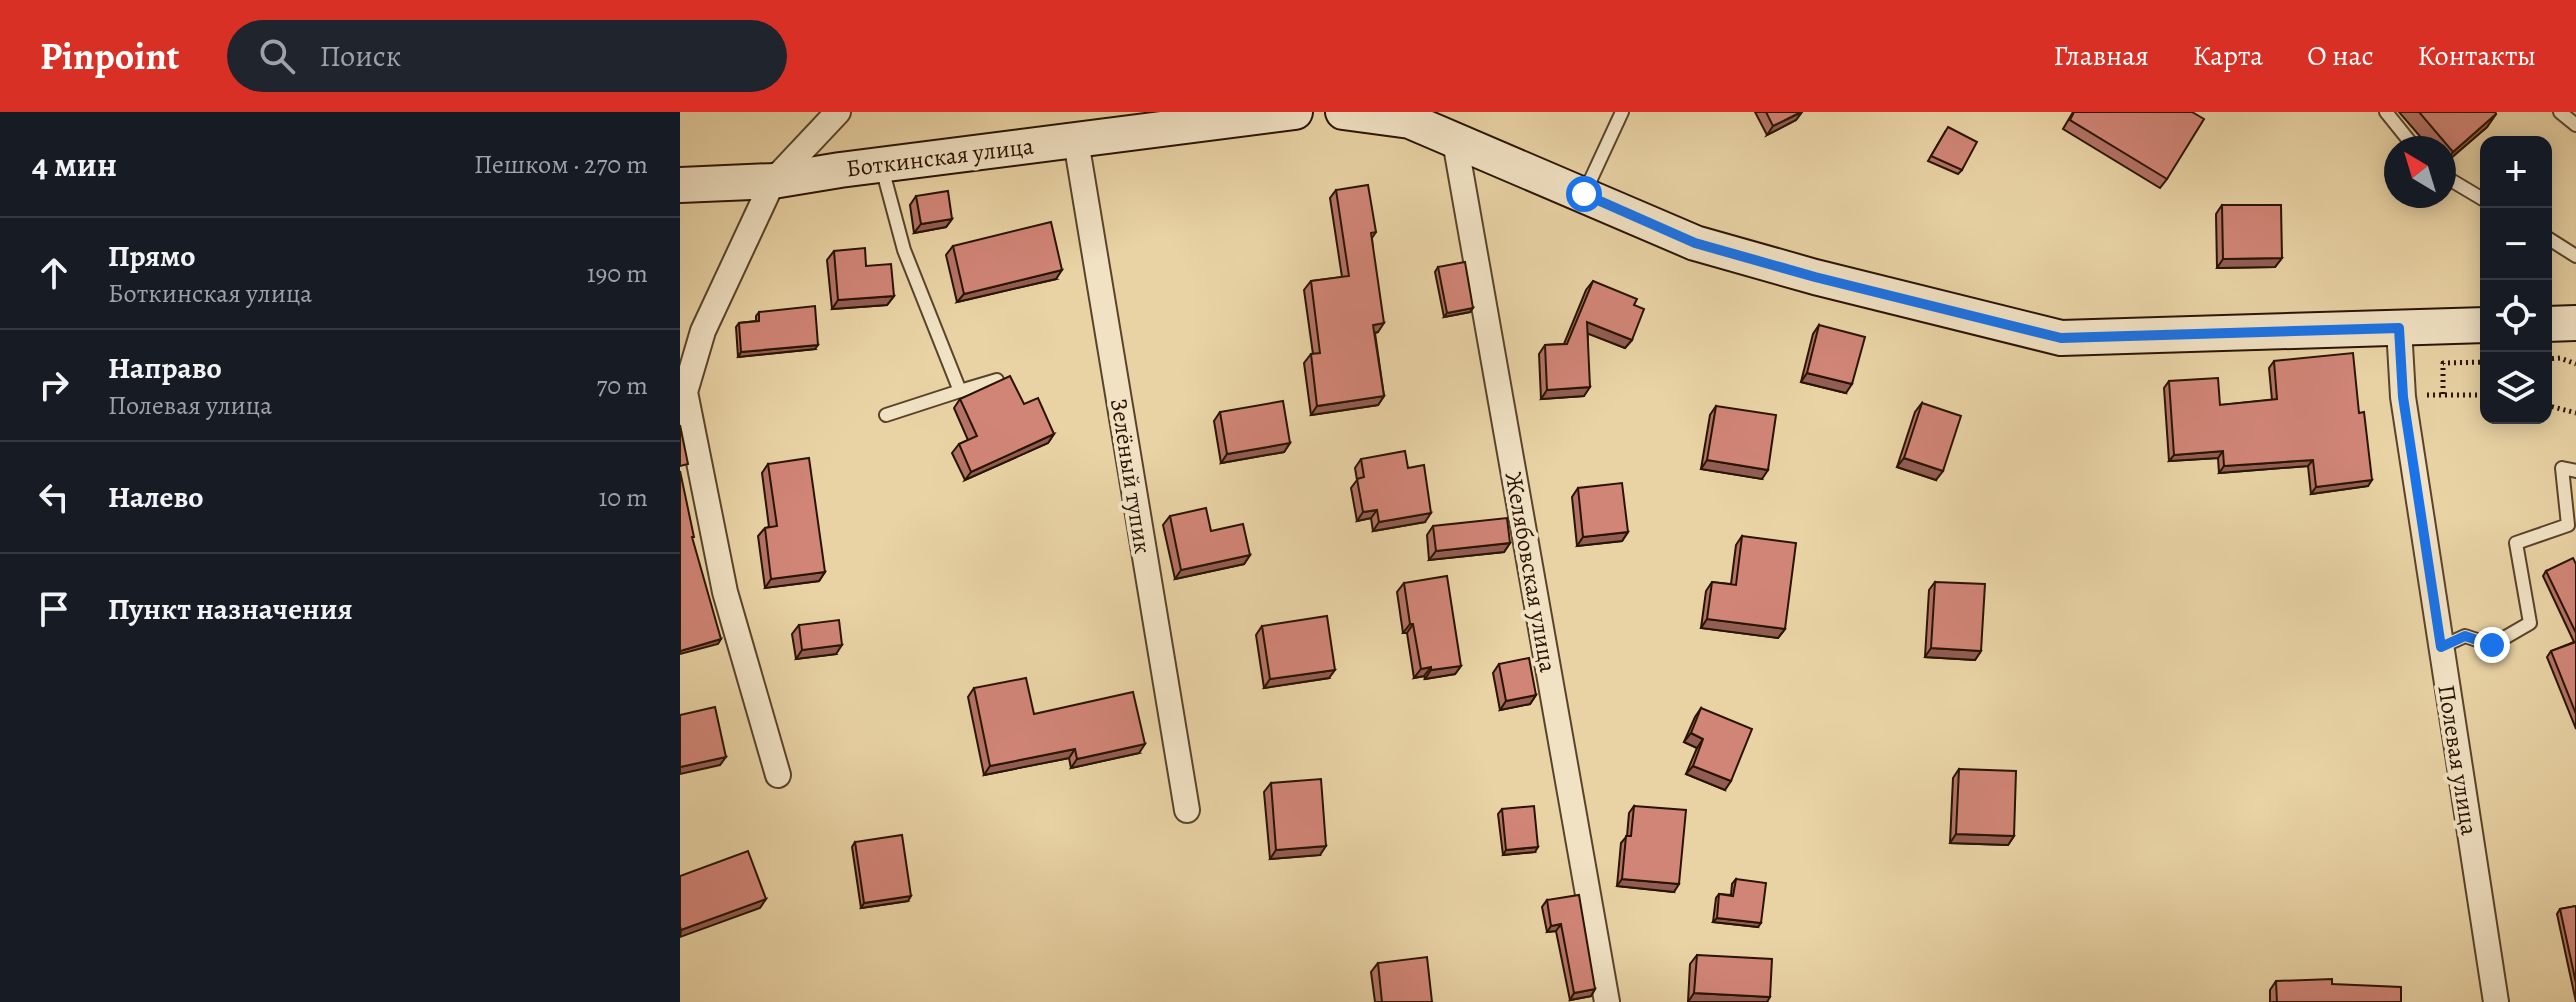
<!DOCTYPE html>
<html lang="ru">
<head>
<meta charset="utf-8">
<style>
	body { margin:0; font-family:Alegreya,serif; background:#20242c; color:#f1f3f6 }
	.controls { position:absolute; right:24px; top:24px; display:grid; overflow:hidden; border-radius:16px; box-shadow:0 4px 20px #0003 }
	.controls button { width:72px; height:72px; display:grid; place-items:center; padding:0; border:0; border-bottom:2px solid #363941; background:#171b24; color:#f1f3f6; font:40px sans-serif }
	.compass { position:absolute; left:1704px; top:24px; width:72px; height:72px; border-radius:50%; background:#171b24; box-shadow:0 4px 20px #0003; rotate:322deg }
	.stop { position:absolute; width:24px; height:24px; margin:-18px; border:6px solid #1a73e8; border-radius:50%; background:#fff }
	.stop.end { background:#1a73e8; border-color:#fff; box-shadow:0 2px 8px #0008 }
	.list { margin:0; padding:0; list-style:none }
	h2 { display:flex; justify-content:space-between; align-items:center; height:104px; margin:0; padding:0 32px; font-size:34px }
	h2 small { font-size:26px; font-weight:400; color:#9ea1a6 }
	.list li { display:grid; grid-template-columns:52px 1fr auto; gap:24px; align-items:center; box-sizing:border-box; height:112px; padding:0 32px; border-top:2px solid #363941 }
	.list b { display:block; font-size:30px; white-space:nowrap }
	.list p { margin:0; font-size:26px; white-space:nowrap; color:#9ea1a6 }
	.list em { font-size:26px; font-style:normal; color:#9ea1a6 }
	.icon { flex:none; width:44px; height:44px; fill:none; stroke:currentColor; stroke-width:2; stroke-linecap:round; stroke-linejoin:round }
	.map { position:relative; flex:none; width:1896px; height:890px; overflow:hidden }
	header { display:flex; align-items:center; gap:48px; box-sizing:border-box; height:112px; padding:0 40px; background:#d93025; color:#fff }
	header strong { font-size:38px }
	nav { display:flex; gap:44px; margin-inline-start:auto; font-size:28px }
	.search { width:560px; height:72px; background:#20242c; display:flex; align-items:center; gap:20px; box-sizing:border-box; padding:0 28px; border-radius:44px; color:#9ea1a6; font-size:30px }
	main { display:flex }
	aside { flex:1; background:#171b24 }
	.map>svg:first-child { display:block }
</style>
</head>
<body>
<header>
<strong>Pinpoint</strong>
<div class="search"><svg class="icon" aria-label="search" viewBox="0 0 24 24"><circle cx="10" cy="10" r="6"/><path d="M15 15l6 6"/></svg>Поиск</div>
<nav><a>Главная</a><a>Карта</a><a>О нас</a><a>Контакты</a></nav>
</header>
<main>
<aside>
<h2>4 мин<small>Пешком · 270 m</small></h2>
<ul class="list">
<li><svg class="icon" aria-label="ahead" viewBox="0 0 24 24"><path d="M12 20V5M6 11l6-6 6 6"/></svg><div><b>Прямо</b><p>Боткинская улица</p></div><em>190 m</em></li>
<li><svg class="icon" aria-label="right" viewBox="0 0 24 24"><path d="M7 20v-9h11M14 6l5 5-5 5"/></svg><div><b>Направо</b><p>Полевая улица</p></div><em>70 m</em></li>
<li><svg class="icon" aria-label="left" viewBox="0 0 24 24"><path d="M17 20v-9H6M10 6l-5 5 5 5"/></svg><div><b>Налево</b></div><em>10 m</em></li>
<li><svg class="icon" aria-label="arrive" viewBox="0 0 24 24"><path d="M6 21V4h12l-3 4 3 4H6"/></svg><div><b>Пункт назначения</b></div></li>
</ul>
</aside>
<div class="map">
<svg width="1896" height="890" viewBox="0 0 1896 890">
	<rect width="100%" height="100%" fill="#e9d3a5"/>
	<filter id="stains"><feTurbulence type="fractalNoise" baseFrequency=".0025" numOctaves="4"/><feColorMatrix values="0 0 0 0 .2 0 0 0 0 .09 0 0 0 0 .02 0 0 0 .5 -.17"/></filter>
	<radialGradient id="worn" r=".72"><stop offset=".6" stop-color="#630" stop-opacity="0"/><stop offset="1" stop-color="#630" stop-opacity=".3"/></radialGradient>
	<g fill="none" stroke-linecap="round" stroke-linejoin="round">
		<g stroke="#59442b" stroke-width="16">
			<g id="lane">
				<polyline points="1706,0 1735,36"/>
				<polyline points="1880,0 1896,13"/>
				<polyline points="202,56 224,138 280,279 206,303"/>
				<polyline points="1764,64 1806,89"/>
				<polyline points="904,82 942,0"/>
				<polyline points="1866,125 1896,144"/>
				<polyline points="280,279 317,268"/>
				<polyline points="1761,535 1785,524 1812,533 1850,511 1836,431 1888,413 1882,356 1896,359"/>
			</g>
		</g>
		<g stroke="#59442b" stroke-width="28">
			<g id="street">
				<polyline points="396,29 507,698"/>
				<polyline points="775,29 927,890"/>
				<polyline points="1719,216 1723,285 1816,890"/>
				<polyline points="98,663 45,480 5,280 23,219 93,69 158,0"/>
			</g>
		</g>
		<g stroke="#291402" stroke-width="38">
			<g id="secondary">
				<polyline points="663,0 730,9 1015,131 1135,165 1381,226 1806,213"/>
				<polyline points="0,73 93,69 160,58 615,0"/>
				<polyline points="1866,212 1896,211"/>
			</g>
		</g>
		<g stroke="#291402" stroke-width="5" stroke-dasharray="2 4" stroke-linecap="butt">
			<polyline points="1866,247 1880,246 1896,252"/>
			<polyline points="1763,282 1763,251 1806,250"/>
			<polyline points="1747,283 1806,283"/>
			<polyline points="1866,293 1896,301"/>
		</g>
		<use href="#lane" stroke="#f1e2c4" stroke-width="12"/>
		<use href="#street" stroke="#f1e2c4" stroke-width="24"/>
		<use href="#secondary" stroke="#f1e2c4" stroke-width="34"/>
	</g>
	<g fill="#b47266" stroke="#291402" stroke-width="2">
		<polygon points="1075,0 1122,0 1116,8 1087,23"/>
		<polygon points="1393,0 1512,0 1487,67 1480,76 1383,17"/>
		<polygon points="1719,0 1815,0 1816,2 1807,15 1764,52 1764,36 1750,36"/>
		<polygon points="1265,20 1282,58 1278,62 1248,49"/>
		<polygon points="656,78 696,120 692,126 698,220 695,221 704,284 698,293 631,303 624,251 631,242 633,242 624,178 631,169 662,165 650,86"/>
		<polygon points="236,84 272,107 266,115 234,121 230,93"/>
		<polygon points="1542,93 1602,146 1595,155 1537,156 1536,102"/>
		<polygon points="273,134 376,167 277,190 266,143"/>
		<polygon points="154,139 186,154 214,184 207,193 152,197 147,148"/>
		<polygon points="758,155 790,200 764,205 755,160"/>
		<polygon points="913,169 954,193 952,228 945,236 908,221 904,284 861,287 859,242 865,233 884,232 906,178"/>
		<polygon points="79,200 135,237 58,245 56,215 59,211 76,209 76,204"/>
		<polygon points="1139,213 1166,281 1121,270 1133,222"/>
		<polygon points="1594,249 1679,301 1688,374 1631,382 1628,354 1539,361 1538,346 1489,349 1484,276 1489,269 1540,293 1592,288 1589,256"/>
		<polygon points="280,287 344,292 374,322 368,331 285,368 272,341 279,332 288,328 274,296"/>
		<polygon points="1242,291 1256,368 1217,355 1235,300"/>
		<polygon points="1036,294 1082,367 1021,357 1030,303"/>
		<polygon points="540,300 610,331 604,340 541,351 534,309"/>
		<polygon points="681,347 728,356 745,410 693,419 691,406 677,409 671,376 677,368 675,356"/>
		<polygon points="88,352 145,460 139,469 85,476 78,424 85,416 89,415 82,361"/>
		<polygon points="898,376 948,420 942,429 897,434 892,385"/>
		<polygon points="490,404 531,419 570,443 564,452 495,467 483,413"/>
		<polygon points="753,414 830,431 824,440 749,448 747,423"/>
		<polygon points="1062,424 1105,517 1098,526 1021,516 1026,479 1032,470 1051,472 1056,433"/>
		<polygon points="1896,452 1896,617 1867,545 1871,539 1894,530 1863,464 1866,459"/>
		<polygon points="1255,470 1301,539 1295,548 1245,545 1249,478"/>
		<polygon points="724,471 781,554 775,562 745,567 744,564 734,566 727,521 723,521 717,480"/>
		<polygon points="119,513 156,542 116,547 112,522"/>
		<polygon points="582,514 649,566 584,576 576,523"/>
		<polygon points="819,552 856,583 850,592 820,598 813,561"/>
		<polygon points="294,576 354,602 459,641 391,656 389,646 304,663 288,585"/>
		<polygon points="1021,596 1045,678 1006,662 1017,636 1004,630 1015,605"/>
		<polygon points="1279,657 1334,724 1328,733 1270,731 1273,666"/>
		<polygon points="591,671 640,743 590,747 584,680"/>
		<polygon points="954,694 994,780 937,774 941,731 947,724 949,701"/>
		<polygon points="822,697 855,740 823,743 818,702"/>
		<polygon points="175,730 228,789 181,796 172,735"/>
		<polygon points="1056,767 1078,815 1033,810 1036,786 1039,782 1051,783 1052,772"/>
		<polygon points="867,788 915,877 911,884 890,888 876,819 867,820 862,795"/>
		<polygon points="1896,794 1896,890 1877,802 1880,797"/>
		<polygon points="1017,843 1087,890 1008,890 1010,852"/>
		<polygon points="698,851 752,890 695,890 691,860"/>
		<polygon points="1596,869 1652,872 1721,890 1590,890 1590,878"/>
	</g>
	<g fill="#925d53" stroke="#291402" stroke-width="2">
		<polygon points="1122,0 1116,8 1087,23 1093,14"/>
		<polygon points="1816,2 1807,15 1764,52 1773,40"/>
		<polygon points="272,107 266,115 234,121 241,112"/>
		<polygon points="1602,146 1595,155 1537,156 1543,147"/>
		<polygon points="382,158 376,167 277,190 284,182"/>
		<polygon points="214,184 207,193 152,197 158,188"/>
		<polygon points="793,196 790,200 764,205 767,201"/>
		<polygon points="907,210 952,228 945,236 901,219"/>
		<polygon points="704,211 698,220 687,222 693,213"/>
		<polygon points="138,233 135,237 58,245 61,240"/>
		<polygon points="1127,261 1172,272 1166,281 1121,270"/>
		<polygon points="910,275 904,284 861,287 867,278"/>
		<polygon points="704,284 698,293 631,303 637,294"/>
		<polygon points="374,322 368,331 285,368 291,360"/>
		<polygon points="610,331 604,340 541,351 547,342"/>
		<polygon points="1543,339 1538,346 1489,349 1494,343"/>
		<polygon points="1224,346 1263,359 1256,368 1217,355"/>
		<polygon points="1027,348 1088,358 1082,367 1021,357"/>
		<polygon points="1633,348 1628,354 1539,361 1544,354"/>
		<polygon points="1692,368 1688,374 1631,382 1636,375"/>
		<polygon points="697,398 691,406 677,409 683,400"/>
		<polygon points="751,401 745,410 693,419 699,410"/>
		<polygon points="948,420 942,429 897,434 903,425"/>
		<polygon points="830,431 824,440 749,448 756,439"/>
		<polygon points="570,443 564,452 495,467 501,458"/>
		<polygon points="145,460 139,469 85,476 91,467"/>
		<polygon points="1027,507 1105,517 1098,526 1021,516"/>
		<polygon points="730,512 733,512 727,521 723,521"/>
		<polygon points="41,527 38,532 0,542 0,539"/>
		<polygon points="162,533 156,542 116,547 122,538"/>
		<polygon points="1251,536 1301,539 1295,548 1245,545"/>
		<polygon points="781,554 775,562 745,567 751,558"/>
		<polygon points="751,555 744,564 734,566 741,557"/>
		<polygon points="655,558 649,566 584,576 590,567"/>
		<polygon points="856,583 850,592 820,598 826,589"/>
		<polygon points="1011,621 1023,627 1017,636 1004,630"/>
		<polygon points="465,632 459,641 391,656 397,647"/>
		<polygon points="395,637 389,646 304,663 310,654"/>
		<polygon points="46,645 40,653 0,662 0,655"/>
		<polygon points="1013,654 1051,669 1045,678 1006,662"/>
		<polygon points="1276,722 1334,724 1328,733 1270,731"/>
		<polygon points="646,734 640,743 590,747 596,738"/>
		<polygon points="858,735 855,740 823,743 826,738"/>
		<polygon points="942,767 999,772 994,780 937,774"/>
		<polygon points="231,784 228,789 181,796 184,791"/>
		<polygon points="86,787 80,796 0,825 1,818"/>
		<polygon points="1037,806 1081,811 1078,815 1033,810"/>
		<polygon points="881,812 876,819 867,820 871,814"/>
		<polygon points="915,877 911,884 890,888 894,881"/>
		<polygon points="1014,881 1090,885 1087,890 1008,890"/>
	</g>
	<g fill="#d18577" stroke="#291402" stroke-width="2">
		<polygon points="1086,0 1121,0 1093,14"/>
		<polygon points="1394,0 1512,0 1524,7 1487,67 1390,8"/>
		<polygon points="1739,0 1815,0 1816,2 1773,40"/>
		<polygon points="1268,15 1297,30 1282,58 1251,44"/>
		<polygon points="688,73 696,120 691,121 704,211 693,213 704,284 637,294 631,242 640,241 631,169 669,164 656,78"/>
		<polygon points="268,79 272,107 241,112 236,84"/>
		<polygon points="1542,93 1601,93 1602,146 1543,147"/>
		<polygon points="371,110 382,158 284,182 273,134"/>
		<polygon points="185,136 186,154 211,152 214,184 158,188 154,139"/>
		<polygon points="785,150 793,196 767,201 758,155"/>
		<polygon points="913,169 957,187 954,193 964,197 952,228 907,210 910,275 867,278 865,233 887,232"/>
		<polygon points="135,194 138,233 61,240 59,211 79,209 79,200"/>
		<polygon points="1139,213 1185,225 1172,272 1127,261"/>
		<polygon points="1673,241 1679,301 1684,300 1692,368 1636,375 1633,348 1544,354 1543,339 1494,343 1489,269 1538,266 1540,293 1597,287 1594,249"/>
		<polygon points="330,264 344,292 358,286 374,322 291,360 279,332 297,324 280,287"/>
		<polygon points="603,289 610,331 547,342 540,300"/>
		<polygon points="1242,291 1281,304 1263,359 1224,346"/>
		<polygon points="1036,294 1096,303 1088,358 1027,348"/>
		<polygon points="0,313 8,352 0,354"/>
		<polygon points="725,339 728,356 744,353 751,401 699,410 697,398 683,400 677,367 684,365 681,347"/>
		<polygon points="129,346 145,460 91,467 85,416 97,414 88,352"/>
		<polygon points="0,359 14,425 12,425 41,527 0,539"/>
		<polygon points="942,371 948,420 903,425 898,376"/>
		<polygon points="526,396 531,419 563,412 570,443 501,458 490,404"/>
		<polygon points="827,406 830,431 756,439 753,414"/>
		<polygon points="1062,424 1116,431 1105,517 1027,507 1032,470 1056,473"/>
		<polygon points="1893,446 1896,452 1896,521 1866,459"/>
		<polygon points="767,464 781,554 751,558 751,555 741,557 733,512 730,512 724,471"/>
		<polygon points="1255,470 1305,472 1301,539 1251,536"/>
		<polygon points="647,504 655,558 590,567 582,514"/>
		<polygon points="159,508 162,533 122,538 119,513"/>
		<polygon points="1896,530 1896,602 1871,539"/>
		<polygon points="849,546 856,583 826,589 819,552"/>
		<polygon points="346,566 354,602 453,580 465,632 397,647 395,637 310,654 294,576"/>
		<polygon points="35,595 46,645 0,655 0,603"/>
		<polygon points="1021,596 1072,617 1051,669 1013,654 1023,627 1011,621"/>
		<polygon points="1279,657 1336,659 1334,724 1276,722"/>
		<polygon points="641,667 646,734 596,738 591,671"/>
		<polygon points="854,694 858,735 826,738 822,697"/>
		<polygon points="954,694 1006,698 999,772 942,767 946,724 951,724"/>
		<polygon points="222,723 231,784 184,791 175,730"/>
		<polygon points="68,739 86,787 1,818 0,814 0,764"/>
		<polygon points="1056,767 1086,771 1081,811 1037,806 1039,782 1053,784"/>
		<polygon points="899,783 915,877 894,881 881,812 871,814 867,788"/>
		<polygon points="1896,794 1896,871 1880,797"/>
		<polygon points="1017,843 1092,847 1090,885 1014,881"/>
		<polygon points="747,845 752,890 702,890 698,851"/>
		<polygon points="1652,867 1652,872 1721,875 1721,890 1597,890 1596,869"/>
	</g>
	<g fill="none" stroke-linecap="round" stroke-linejoin="round">
		<polyline stroke="#1a73e8" stroke-width="10" points="904,82 1015,131 1135,165 1381,226 1719,216 1723,285 1761,535 1785,524 1812,533"/>
	</g>
	<g text-anchor="middle" dominant-baseline="central" stroke-width="8" stroke-linejoin="round" paint-order="stroke">
		<g font-size="24" fill="#291402" stroke="#f1e2c4">
			<text transform="translate(260 45) rotate(-7)">Боткинская улица</text>
			<text transform="translate(451 364) rotate(81)">Зелёный тупик</text>
			<text transform="translate(851 460) rotate(80)">Желябовская улица</text>
			<text transform="translate(1778 648) rotate(81)">Полевая улица</text>
		</g>
	</g>
	<rect width="100%" height="100%" filter="url(#stains)"/>
	<rect width="100%" height="100%" fill="url(#worn)"/>
</svg>
<div class="controls">
<button>+</button>
<button>−</button>
<button><svg class="icon" aria-label="locate" viewBox="0 0 24 24"><circle cx="12" cy="12" r="6"/><path d="M12 2v4M12 18v4M2 12h4M18 12h4"/></svg></button>
<button><svg class="icon" aria-label="layers" viewBox="0 0 24 24"><path d="M12 4l9 5-9 5-9-5zM3 14l9 5 9-5"/></svg></button>
</div>
<svg class="compass" viewBox="-18 -18 36 36"><path d="M0-13l5 13h-10z" fill="#e53935"/><path d="M0 13l5-13h-10z" fill="#9ea1a6"/></svg>
<div class="stop" style="left:904px;top:82px"></div>
<div class="stop end" style="left:1812px;top:533px"></div>
</div>
</main>
</body>
</html>
